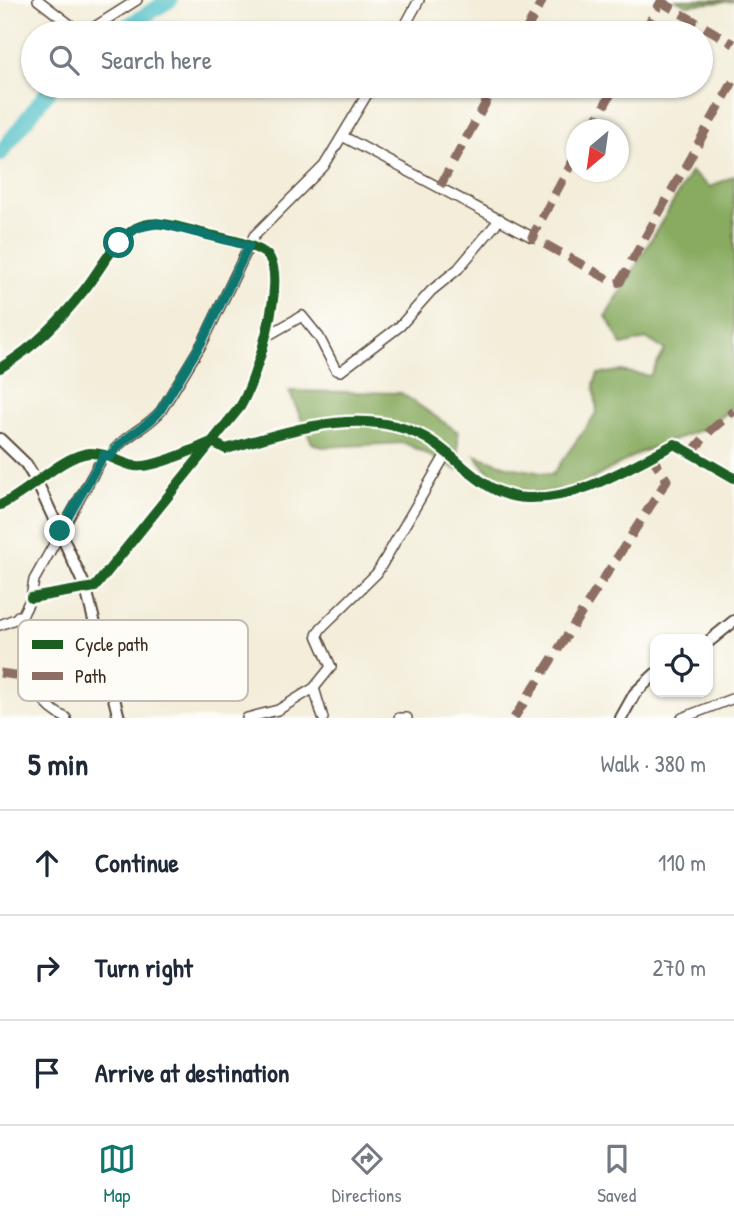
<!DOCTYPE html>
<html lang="en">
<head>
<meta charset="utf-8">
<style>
	body { margin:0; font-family:"Patrick Hand",sans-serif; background:#f6f6f7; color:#1f2937 }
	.controls { position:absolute; right:21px; bottom:21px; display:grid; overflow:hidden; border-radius:14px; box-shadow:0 2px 5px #0004 }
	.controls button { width:63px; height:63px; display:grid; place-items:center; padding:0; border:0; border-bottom:2px solid #e0e1e3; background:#fff; color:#1f2937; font:35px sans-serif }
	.compass { position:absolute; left:566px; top:119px; width:63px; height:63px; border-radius:50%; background:#fff; box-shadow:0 2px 5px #0004; rotate:209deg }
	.stop { position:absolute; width:21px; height:21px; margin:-16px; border:5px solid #0f766e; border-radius:50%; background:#fff }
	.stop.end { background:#0f766e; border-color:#fff; box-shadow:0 2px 7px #0008 }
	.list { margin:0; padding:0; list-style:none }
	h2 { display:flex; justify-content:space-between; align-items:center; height:91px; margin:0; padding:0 28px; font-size:30px }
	h2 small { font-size:23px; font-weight:400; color:#747a83 }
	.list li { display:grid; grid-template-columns:46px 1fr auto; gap:21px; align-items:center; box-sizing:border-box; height:105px; padding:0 28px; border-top:2px solid #e0e1e3 }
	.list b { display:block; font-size:26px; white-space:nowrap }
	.list em { font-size:23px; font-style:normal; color:#747a83 }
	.icon { flex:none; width:38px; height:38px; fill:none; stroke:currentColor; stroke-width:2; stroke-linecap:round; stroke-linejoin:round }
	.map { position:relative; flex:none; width:734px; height:718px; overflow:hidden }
	.search { position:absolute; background:#fff; box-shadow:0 2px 5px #0004; left:21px; right:21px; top:21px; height:77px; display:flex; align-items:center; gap:18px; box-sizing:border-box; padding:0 24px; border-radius:38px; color:#747a83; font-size:26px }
	.sheet { height:406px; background:#fff }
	nav { display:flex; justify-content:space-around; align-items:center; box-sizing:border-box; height:98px; border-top:2px solid #e0e1e3; background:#fff; font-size:19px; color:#747a83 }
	nav a { display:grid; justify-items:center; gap:4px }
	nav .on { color:#0f766e }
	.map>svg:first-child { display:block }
</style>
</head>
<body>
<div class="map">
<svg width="734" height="718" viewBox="0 0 734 718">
	<rect width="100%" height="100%" fill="#fdfcf7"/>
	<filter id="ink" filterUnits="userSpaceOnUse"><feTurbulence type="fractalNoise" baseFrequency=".0143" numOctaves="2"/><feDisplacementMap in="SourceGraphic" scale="14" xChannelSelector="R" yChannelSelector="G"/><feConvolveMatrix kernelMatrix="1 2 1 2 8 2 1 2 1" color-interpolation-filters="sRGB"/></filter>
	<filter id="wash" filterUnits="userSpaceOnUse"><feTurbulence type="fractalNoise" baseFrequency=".00686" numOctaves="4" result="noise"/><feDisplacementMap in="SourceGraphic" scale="28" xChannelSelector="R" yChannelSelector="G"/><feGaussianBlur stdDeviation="1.57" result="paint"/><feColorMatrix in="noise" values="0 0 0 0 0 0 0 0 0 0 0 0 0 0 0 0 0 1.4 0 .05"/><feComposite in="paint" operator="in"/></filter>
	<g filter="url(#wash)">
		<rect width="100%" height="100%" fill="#f3edd9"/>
		<g fill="#88ab60" stroke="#626a3f" stroke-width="2">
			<polygon points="677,0 734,0 734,1 686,5"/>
			<polygon points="691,172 710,187 734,176 734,406 708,427 639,453 578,487 541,493 500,486 475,455 510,467 552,475 597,412 594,384 598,374 621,371 650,376 665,350 647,339 622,345 606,316"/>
			<polygon points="289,391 401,393 458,432 458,470 405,443 322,447 312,443"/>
		</g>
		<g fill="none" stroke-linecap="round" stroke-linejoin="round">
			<g stroke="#53c1c8" stroke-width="16">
				<polyline points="116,33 170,0"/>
				<polyline points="0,154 52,86"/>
			</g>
		</g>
	</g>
	<g filter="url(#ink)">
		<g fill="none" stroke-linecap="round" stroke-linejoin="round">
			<g stroke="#57473a" stroke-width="12">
				<g id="minor">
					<polyline points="38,0 81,33"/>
					<polyline points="85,33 137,0"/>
					<polyline points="401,33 419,0"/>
					<polyline points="344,137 532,237"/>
					<polyline points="265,337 302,316 319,337 336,370 341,371 400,326 431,291 458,269 500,219"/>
					<path d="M0 368C35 347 59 322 85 289 100 270 114 241 136 228 154 218 179 227 198 232 215 237 256 243 268 256 288 278 255 383 240 407L95 587 31 598"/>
					<path d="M110 457C120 437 146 429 161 411L203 342 254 236 324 166 372 86"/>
					<path d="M0 505C27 494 61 456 89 453 106 452 119 463 135 466 153 469 194 449 212 442L226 449C286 432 363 404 424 437 460 456 482 497 527 498 580 500 628 467 675 444L734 478"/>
					<path d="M18 616C23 628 29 640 33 653 42 683 31 701 66 718"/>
					<polyline points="0,625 22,616 31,598 34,580 104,455"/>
					<polyline points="314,688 331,667 317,635 321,628 377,573 446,454"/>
					<polyline points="247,718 278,710 314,688 323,718"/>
					<polyline points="399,718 407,718"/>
					<polyline points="682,718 734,698"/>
				</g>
			</g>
			<g stroke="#57473a" stroke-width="14">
				<g id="major">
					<polyline points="0,439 26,464 37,482 86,589 119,718"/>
					<polyline points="708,642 734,621"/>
					<polyline points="621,718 635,693 655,674"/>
				</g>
			</g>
			<use href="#minor" stroke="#fff" stroke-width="9"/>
			<use href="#major" stroke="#fff" stroke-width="10"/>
			<g stroke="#8d6e63" stroke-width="9" stroke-dasharray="18 9" stroke-linecap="butt">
				<polyline points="658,0 734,44"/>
				<polyline points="524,33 543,0"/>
				<polyline points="643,33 662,0"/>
				<polyline points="591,130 615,86"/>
				<polyline points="576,155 532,237 615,283 620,282 734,80"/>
				<polyline points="440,186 495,86"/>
				<polyline points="691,453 711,430 734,411"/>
				<polyline points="0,673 35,678"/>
				<polyline points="514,718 667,480 651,456"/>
			</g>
			<g stroke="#fdfcf7" stroke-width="15">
				<g id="cycleway">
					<path d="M0 368C35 347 59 322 85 289 100 270 114 241 136 228 154 218 179 227 198 232 215 237 256 243 268 256 288 278 255 383 240 407L95 587 31 598"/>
					<path d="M0 505C27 494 61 456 89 453 106 452 119 463 135 466 153 469 194 449 212 442L226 449C286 432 363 404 424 437 460 456 482 497 527 498 580 500 628 467 675 444L734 478"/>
				</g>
			</g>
			<use href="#cycleway" stroke="#1b5e20" stroke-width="10"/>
		</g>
	</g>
	<g fill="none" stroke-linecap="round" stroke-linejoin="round" filter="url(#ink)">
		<path stroke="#0f766e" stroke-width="9" d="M60 531 104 455 110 457C121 437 146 429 160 411L202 342 249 246 158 223 136 228 119 243"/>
	</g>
	<rect x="18" y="620" width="230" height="81" rx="10" fill="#fdfcf7" stroke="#c3bdb6" stroke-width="2"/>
	<rect x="32" y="640" width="31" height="9" fill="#1b5e20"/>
	<rect x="32" y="672" width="31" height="8" fill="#8d6e63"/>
	<g font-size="19" fill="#3b2a1e">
		<text x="75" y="651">Cycle path</text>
		<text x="75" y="683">Path</text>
	</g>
</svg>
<div class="controls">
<button><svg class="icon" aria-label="locate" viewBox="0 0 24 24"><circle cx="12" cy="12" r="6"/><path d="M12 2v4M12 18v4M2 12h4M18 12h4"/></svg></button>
</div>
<svg class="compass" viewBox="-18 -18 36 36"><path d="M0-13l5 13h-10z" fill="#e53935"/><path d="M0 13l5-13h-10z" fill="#747a83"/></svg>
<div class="stop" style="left:119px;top:243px"></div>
<div class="stop end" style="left:60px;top:531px"></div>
<div class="search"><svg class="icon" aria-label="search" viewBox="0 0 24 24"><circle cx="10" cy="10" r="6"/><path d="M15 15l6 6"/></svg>Search here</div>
</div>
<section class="sheet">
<h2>5 min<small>Walk · 380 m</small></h2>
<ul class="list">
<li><svg class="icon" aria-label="ahead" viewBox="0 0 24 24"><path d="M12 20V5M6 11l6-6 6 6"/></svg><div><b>Continue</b></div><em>110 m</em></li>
<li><svg class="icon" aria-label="right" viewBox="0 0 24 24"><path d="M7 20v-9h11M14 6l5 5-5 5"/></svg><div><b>Turn right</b></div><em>270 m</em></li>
<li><svg class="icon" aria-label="arrive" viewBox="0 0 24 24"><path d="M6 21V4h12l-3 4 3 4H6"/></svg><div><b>Arrive at destination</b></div></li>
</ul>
</section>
<nav>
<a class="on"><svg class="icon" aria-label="map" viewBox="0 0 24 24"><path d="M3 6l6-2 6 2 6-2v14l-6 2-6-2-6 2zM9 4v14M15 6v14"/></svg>Map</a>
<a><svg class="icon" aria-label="directions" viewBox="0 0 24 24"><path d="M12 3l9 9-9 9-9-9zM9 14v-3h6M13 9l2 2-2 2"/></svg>Directions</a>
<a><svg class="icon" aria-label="saved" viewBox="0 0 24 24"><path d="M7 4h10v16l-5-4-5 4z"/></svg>Saved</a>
</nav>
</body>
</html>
